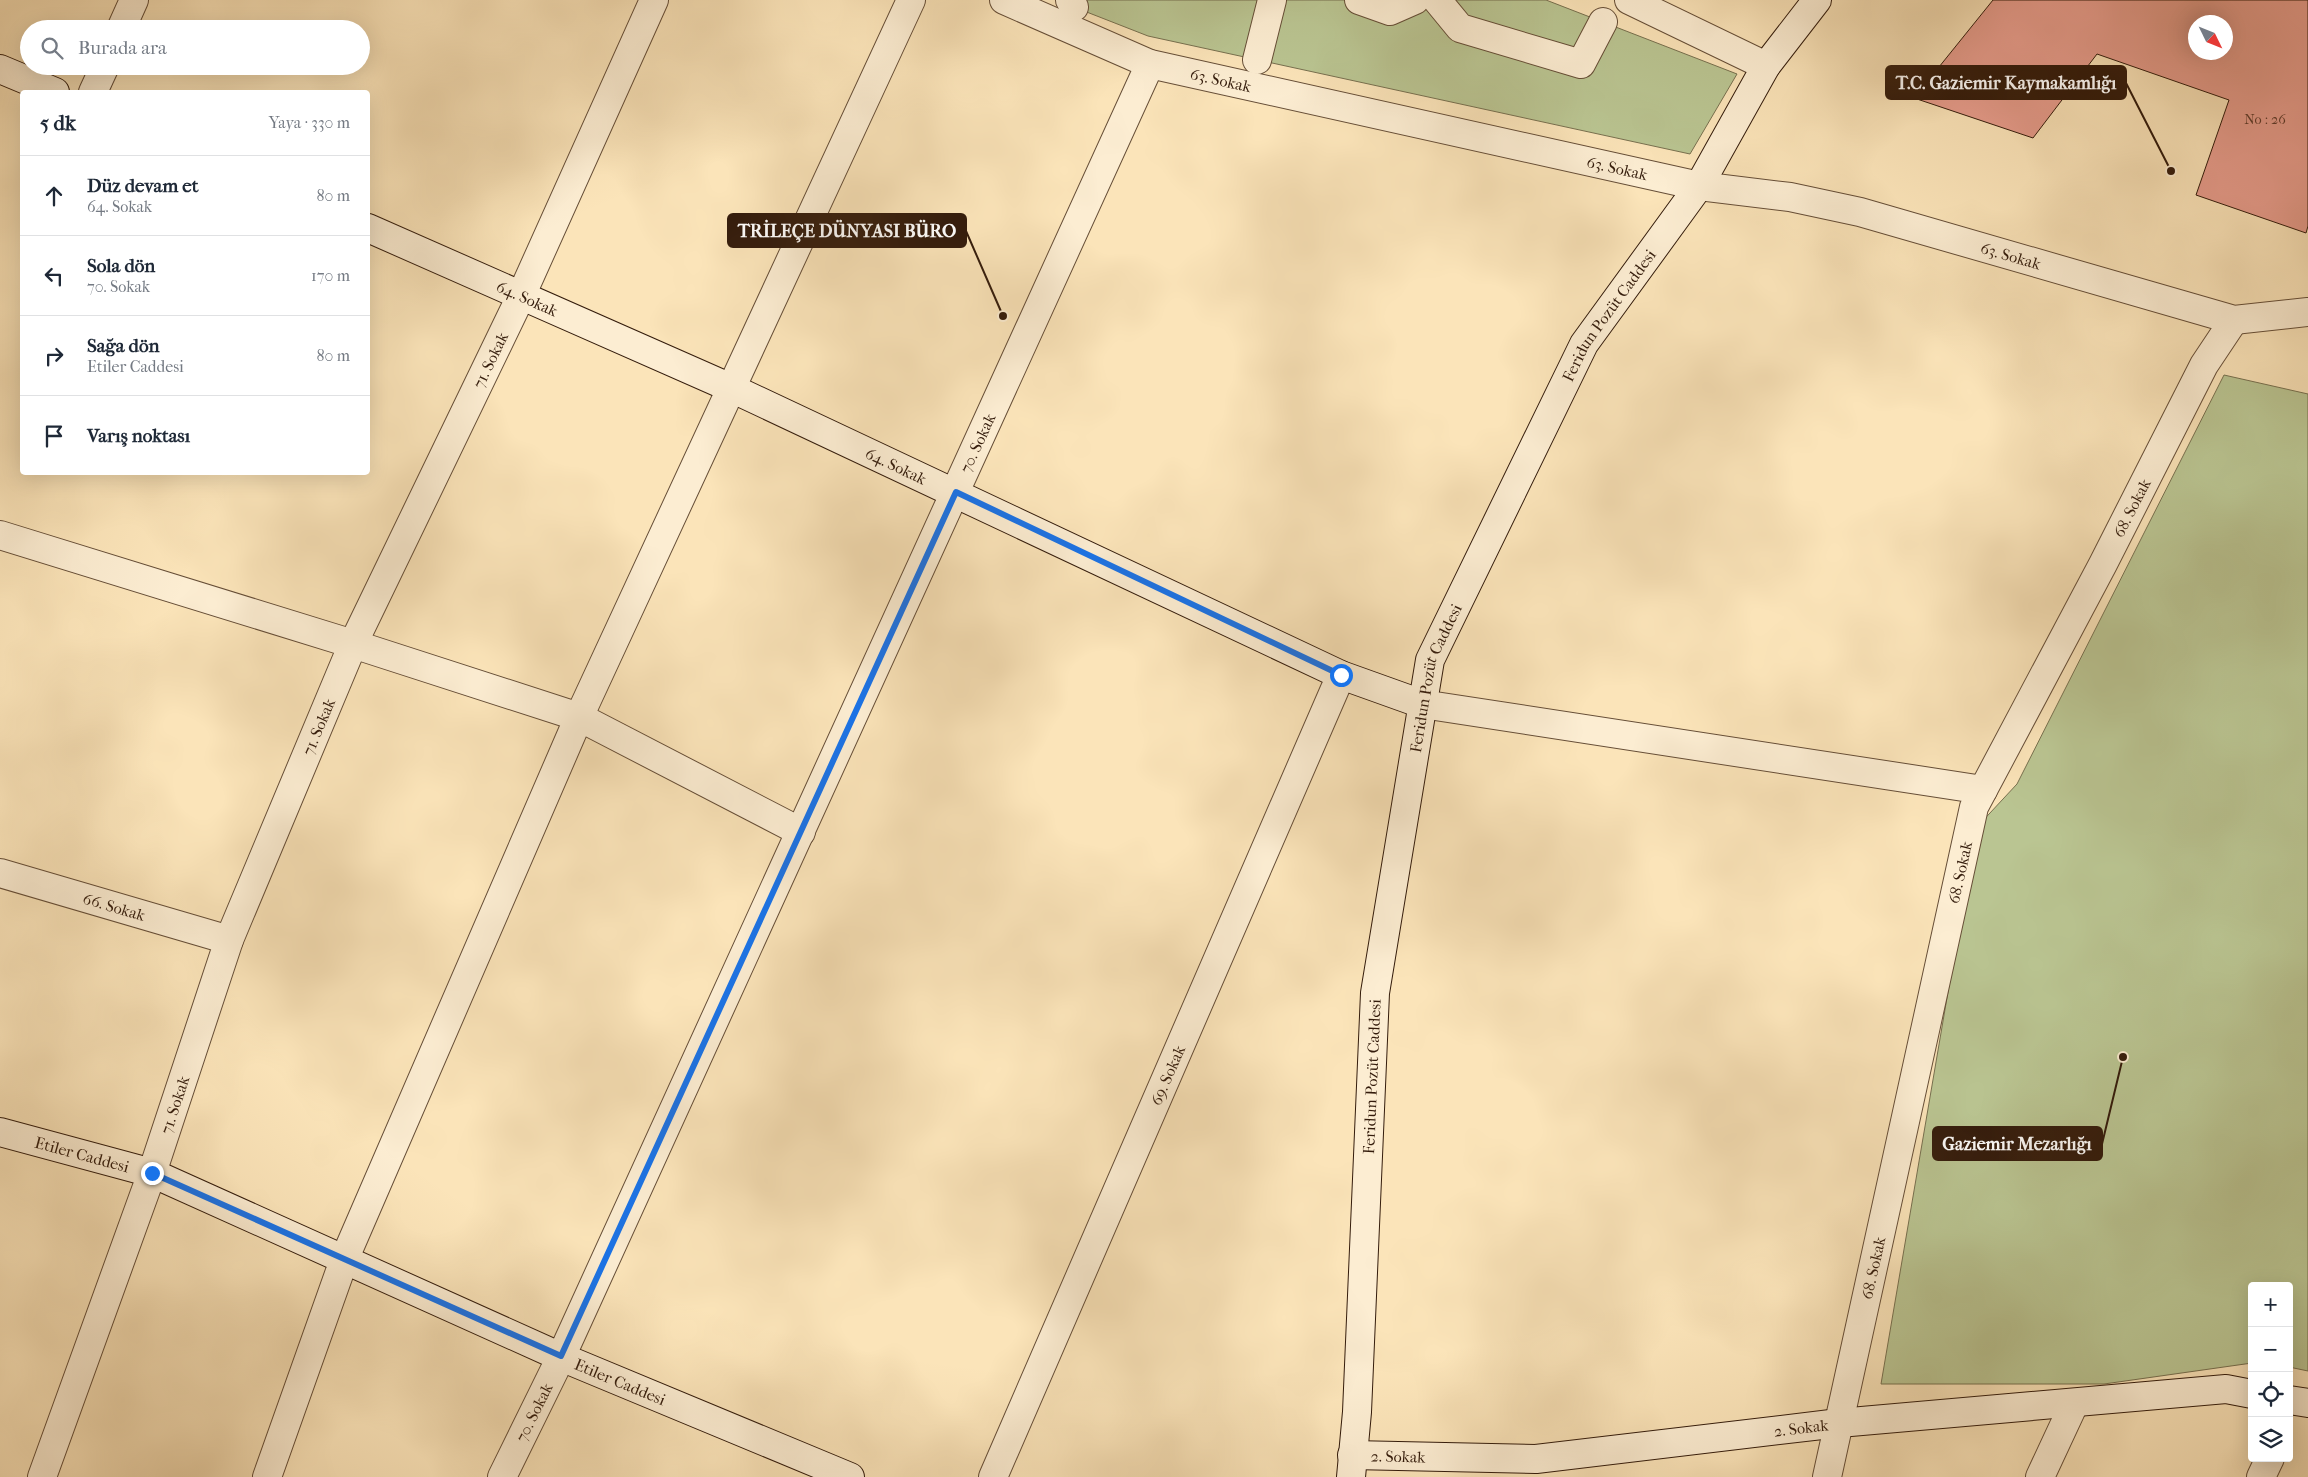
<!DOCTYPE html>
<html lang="tr">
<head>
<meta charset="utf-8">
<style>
	body { margin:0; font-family:"IM FELL French Canon",serif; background:#f2f2f3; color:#1f2937 }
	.controls { position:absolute; right:15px; bottom:15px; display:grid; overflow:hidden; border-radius:5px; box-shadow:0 5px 20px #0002 }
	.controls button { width:45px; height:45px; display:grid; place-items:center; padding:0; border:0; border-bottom:1px solid #e0e1e3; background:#fff; color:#1f2937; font:25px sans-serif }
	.compass { position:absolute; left:2188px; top:15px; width:45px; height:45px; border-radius:50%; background:#fff; box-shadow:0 5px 20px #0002; rotate:133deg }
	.stop { position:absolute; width:15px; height:15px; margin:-11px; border:4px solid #1a73e8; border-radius:50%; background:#fff }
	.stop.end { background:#1a73e8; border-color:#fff; box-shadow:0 1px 5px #0008 }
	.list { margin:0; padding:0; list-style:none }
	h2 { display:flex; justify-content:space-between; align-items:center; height:65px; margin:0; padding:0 20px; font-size:21px }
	h2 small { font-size:16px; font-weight:400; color:#747a83 }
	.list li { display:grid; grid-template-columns:32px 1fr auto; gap:15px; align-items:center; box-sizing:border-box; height:80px; padding:0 20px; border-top:1px solid #e0e1e3 }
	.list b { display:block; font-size:19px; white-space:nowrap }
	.list p { margin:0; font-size:16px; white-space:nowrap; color:#747a83 }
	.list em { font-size:16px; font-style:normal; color:#747a83 }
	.icon { flex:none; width:28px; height:28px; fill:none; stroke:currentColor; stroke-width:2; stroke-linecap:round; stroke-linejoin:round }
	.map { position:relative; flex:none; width:2308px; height:1477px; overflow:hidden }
	.search { position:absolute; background:#fff; box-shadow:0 5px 20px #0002; left:20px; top:20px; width:350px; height:55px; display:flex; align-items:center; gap:12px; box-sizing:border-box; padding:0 18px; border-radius:28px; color:#747a83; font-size:19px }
	.panel { position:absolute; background:#fff; box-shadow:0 5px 20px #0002; left:20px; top:90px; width:350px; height:385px; border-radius:5px }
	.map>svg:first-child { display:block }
</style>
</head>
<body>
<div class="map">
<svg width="2308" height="1477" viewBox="0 0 2308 1477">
	<rect width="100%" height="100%" fill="#fbe4b9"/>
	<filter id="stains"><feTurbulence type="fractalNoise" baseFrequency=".004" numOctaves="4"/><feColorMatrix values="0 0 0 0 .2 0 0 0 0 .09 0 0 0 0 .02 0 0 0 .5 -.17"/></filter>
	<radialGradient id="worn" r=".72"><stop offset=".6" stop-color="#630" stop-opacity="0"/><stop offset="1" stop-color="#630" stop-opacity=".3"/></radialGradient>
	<g fill="#bac592" stroke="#77704f">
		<polygon points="1056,0 1546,0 1737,74 1690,154 1148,36"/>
		<polygon points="2224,375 2308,394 2308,1371 2289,1367 2289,1286 2252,1286 2252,1363 2104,1384 1881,1384 1976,828 2017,784"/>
	</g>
	<path fill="#e69c8c" stroke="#341c0c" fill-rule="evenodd" d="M1993 0H2308V226L2306 233 2196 195 2229 100 2097 54 2033 138 1914 98ZM2196 22H2226V52H2196Z"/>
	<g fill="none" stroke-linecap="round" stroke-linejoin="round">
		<g stroke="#664e37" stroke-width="30">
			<g id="street">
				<path id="s1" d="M1004 0 1150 64 1699 186 1790 197 1860 212 2234 320 2308 312"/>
				<polyline points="1070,0 1074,7"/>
				<polyline points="1359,0 1390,11 1415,0"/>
				<polyline points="1437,0 1460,28 1581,64 1603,22"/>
				<polyline points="1629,0 1766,66"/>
				<polyline points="121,29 134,0"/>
				<polyline points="1257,60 1272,0"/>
				<polyline points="93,92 105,66"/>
				<polyline points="0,535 353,644 579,717 801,832"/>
				<polyline points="1422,704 1983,790"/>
				<path id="s2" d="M0 873 229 940"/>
				<path id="s3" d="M42 1477 152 1173 229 940 353 644 521 296 654 0"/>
				<polyline points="267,1477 344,1260 579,717 911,0"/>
				<path id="s4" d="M502 1477 561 1357 1150 64"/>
				<path id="s5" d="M993 1477 1341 675"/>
				<path id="s6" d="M1827 1477 1974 807 2103 564 2204 365 2234 320"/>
				<polyline points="2040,1477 2074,1404"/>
				<polyline points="2261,1477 2270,1458"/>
			</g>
		</g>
		<g stroke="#341c0c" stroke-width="30">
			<g id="secondary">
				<polyline points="0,69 55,92"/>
				<path id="s7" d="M368 228 731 388 1341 675 1422 704"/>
				<path id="s8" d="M0 1132 152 1173 561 1357 850 1477"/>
				<polyline points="2289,1400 2308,1403"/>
				<path id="s9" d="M1352 1455 1536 1459 1839 1423 2226 1389 2252 1394"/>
				<path id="s10" d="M1351 1477 1357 1412 1375 993 1430 660 1584 344 1699 186 1766 66 1817 0"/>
			</g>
		</g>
		<use href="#street" stroke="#fcedd2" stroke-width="28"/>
		<use href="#secondary" stroke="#fcedd2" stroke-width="28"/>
	</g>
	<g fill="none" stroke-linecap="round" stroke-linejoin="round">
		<polyline stroke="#1a73e8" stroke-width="6" points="152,1173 561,1356 956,492 1341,675"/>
	</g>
	<g text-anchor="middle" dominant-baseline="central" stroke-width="5" stroke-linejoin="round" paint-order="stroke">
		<g font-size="14" fill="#603c2c">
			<text x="2265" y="119">No : 26</text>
		</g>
		<g font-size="16" fill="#341c0c" stroke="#fcedd2">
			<text stroke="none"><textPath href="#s1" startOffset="232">63. Sokak</textPath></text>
			<text stroke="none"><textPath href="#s1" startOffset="638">63. Sokak</textPath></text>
			<text stroke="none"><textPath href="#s1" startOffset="1042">63. Sokak</textPath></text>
			<text stroke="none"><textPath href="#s7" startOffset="174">64. Sokak</textPath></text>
			<text stroke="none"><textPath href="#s10" startOffset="1211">Feridun Pozüt Caddesi</textPath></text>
			<text stroke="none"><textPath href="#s3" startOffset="1205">71. Sokak</textPath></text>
			<text stroke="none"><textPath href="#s4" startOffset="1138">70. Sokak</textPath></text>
			<text stroke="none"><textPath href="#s7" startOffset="579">64. Sokak</textPath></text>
			<text stroke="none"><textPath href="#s6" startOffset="1024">68. Sokak</textPath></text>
			<text stroke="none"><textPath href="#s10" startOffset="806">Feridun Pozüt Caddesi</textPath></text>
			<text stroke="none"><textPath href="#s3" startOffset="800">71. Sokak</textPath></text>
			<text stroke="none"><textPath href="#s6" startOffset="619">68. Sokak</textPath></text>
			<text stroke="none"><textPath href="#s2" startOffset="119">66. Sokak</textPath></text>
			<text stroke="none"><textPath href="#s5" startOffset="438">69. Sokak</textPath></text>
			<text stroke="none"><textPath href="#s10" startOffset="401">Feridun Pozüt Caddesi</textPath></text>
			<text stroke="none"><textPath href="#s3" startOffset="395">71. Sokak</textPath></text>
			<text stroke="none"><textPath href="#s8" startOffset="85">Etiler Caddesi</textPath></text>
			<text stroke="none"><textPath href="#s6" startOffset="214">68. Sokak</textPath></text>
			<text stroke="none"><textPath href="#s8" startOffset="670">Etiler Caddesi</textPath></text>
			<text stroke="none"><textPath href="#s4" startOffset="72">70. Sokak</textPath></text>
			<text stroke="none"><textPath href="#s9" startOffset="451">2. Sokak</textPath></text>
			<text stroke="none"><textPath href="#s9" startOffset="46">2. Sokak</textPath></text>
		</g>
	</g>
	<path fill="none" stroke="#341c0c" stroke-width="2" d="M2171 171L2126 83M1003 316L966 231M2123 1057L2102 1144"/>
	<g fill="#341c0c" stroke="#fcedd2" stroke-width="2">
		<circle cx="2171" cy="171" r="5"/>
		<circle cx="1003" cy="316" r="5"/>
		<circle cx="2123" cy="1057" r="5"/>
	</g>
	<g fill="#341c0c" stroke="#341c0c" stroke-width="2">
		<rect x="1886" y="66" width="240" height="33" rx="5"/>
		<rect x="728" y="214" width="238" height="33" rx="5"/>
		<rect x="1933" y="1127" width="169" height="33" rx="5"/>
	</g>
	<g font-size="18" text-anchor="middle" font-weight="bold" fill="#fff">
		<text x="2006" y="89">T.C. Gaziemir Kaymakamlığı</text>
		<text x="847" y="237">TRİLEÇE DÜNYASI BÜRO</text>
		<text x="2017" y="1150">Gaziemir Mezarlığı</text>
	</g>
	<rect width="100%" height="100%" filter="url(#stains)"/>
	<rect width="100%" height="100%" fill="url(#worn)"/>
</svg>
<div class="controls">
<button>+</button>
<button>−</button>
<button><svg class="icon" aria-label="locate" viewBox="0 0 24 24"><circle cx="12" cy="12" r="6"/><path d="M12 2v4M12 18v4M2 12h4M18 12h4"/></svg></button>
<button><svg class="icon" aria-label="layers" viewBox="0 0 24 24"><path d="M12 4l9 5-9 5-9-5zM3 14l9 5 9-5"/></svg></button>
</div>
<svg class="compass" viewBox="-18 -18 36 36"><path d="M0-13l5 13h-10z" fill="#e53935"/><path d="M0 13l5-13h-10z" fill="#747a83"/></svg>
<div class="stop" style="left:1341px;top:675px"></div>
<div class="stop end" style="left:152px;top:1173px"></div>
<div class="search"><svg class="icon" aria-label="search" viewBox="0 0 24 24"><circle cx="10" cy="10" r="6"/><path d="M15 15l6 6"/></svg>Burada ara</div>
<section class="panel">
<h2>5 dk<small>Yaya · 330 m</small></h2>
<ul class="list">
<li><svg class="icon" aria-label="ahead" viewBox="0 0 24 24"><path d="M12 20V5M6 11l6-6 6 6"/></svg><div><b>Düz devam et</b><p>64. Sokak</p></div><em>80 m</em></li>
<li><svg class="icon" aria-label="left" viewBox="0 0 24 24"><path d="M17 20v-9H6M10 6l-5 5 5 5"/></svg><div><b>Sola dön</b><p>70. Sokak</p></div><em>170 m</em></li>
<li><svg class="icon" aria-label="right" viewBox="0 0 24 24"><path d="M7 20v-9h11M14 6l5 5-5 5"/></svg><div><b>Sağa dön</b><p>Etiler Caddesi</p></div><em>80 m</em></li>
<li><svg class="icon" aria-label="arrive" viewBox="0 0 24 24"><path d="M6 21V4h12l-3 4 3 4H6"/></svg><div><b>Varış noktası</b></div></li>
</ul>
</section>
</div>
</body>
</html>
